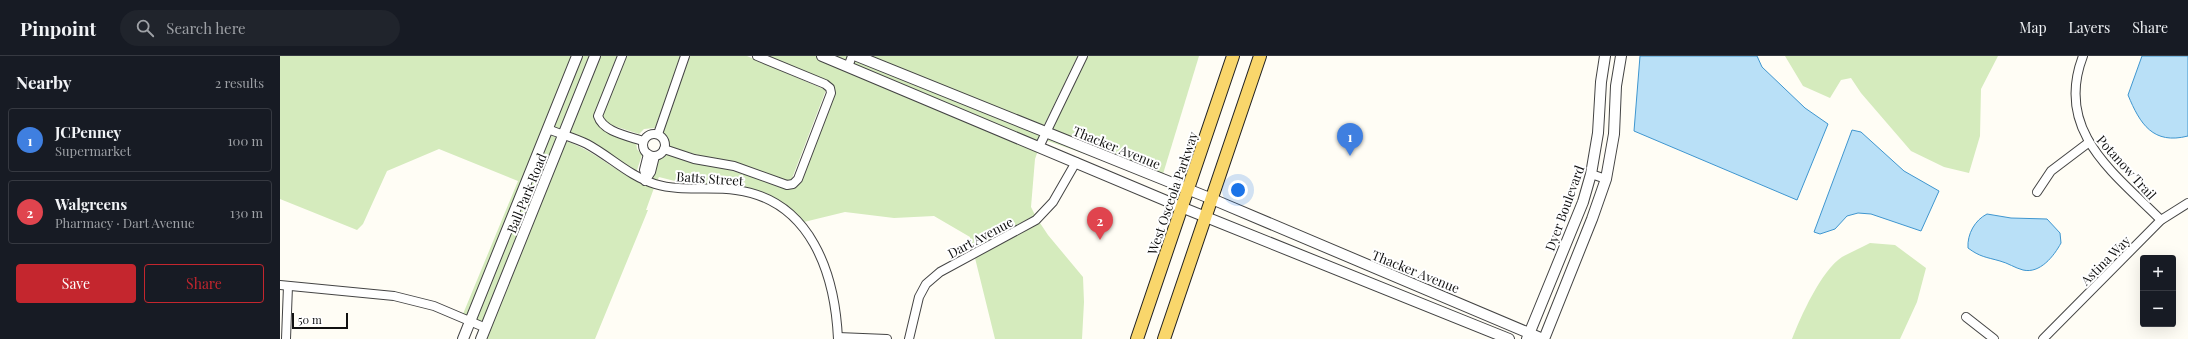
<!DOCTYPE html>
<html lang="en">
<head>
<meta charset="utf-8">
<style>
	body { margin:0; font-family:"Playfair Display",serif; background:#20242c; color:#f1f3f6 }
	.controls { position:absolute; right:12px; bottom:12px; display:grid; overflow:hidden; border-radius:4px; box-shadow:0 4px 16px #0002 }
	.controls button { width:36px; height:36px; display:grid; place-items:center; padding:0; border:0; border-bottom:1px solid #363941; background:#171b24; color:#f1f3f6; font:20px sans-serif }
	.scale { position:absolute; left:12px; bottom:10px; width:56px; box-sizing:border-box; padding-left:4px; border:2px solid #111; border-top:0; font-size:11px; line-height:14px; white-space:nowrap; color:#111; -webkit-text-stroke:3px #fff; paint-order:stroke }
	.you { position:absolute; left:958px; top:134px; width:14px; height:14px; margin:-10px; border:3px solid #fff; border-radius:50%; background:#1a73e8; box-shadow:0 0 0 6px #1a73e833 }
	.badge { display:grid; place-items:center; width:26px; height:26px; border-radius:50%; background:#c4262e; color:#fff; font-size:13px; font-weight:700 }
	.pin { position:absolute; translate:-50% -33px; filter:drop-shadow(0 1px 2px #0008) }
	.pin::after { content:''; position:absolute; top:21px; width:14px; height:12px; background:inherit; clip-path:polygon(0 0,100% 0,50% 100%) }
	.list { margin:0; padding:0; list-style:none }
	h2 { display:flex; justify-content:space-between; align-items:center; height:52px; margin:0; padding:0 16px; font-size:17px }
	h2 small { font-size:13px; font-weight:400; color:#9ea1a6 }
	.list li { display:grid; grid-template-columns:26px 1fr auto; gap:12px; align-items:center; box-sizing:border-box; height:64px; margin:0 8px 8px; padding:0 8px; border:1px solid #363941; border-radius:4px }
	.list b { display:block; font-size:15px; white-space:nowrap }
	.list p { margin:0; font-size:13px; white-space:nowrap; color:#9ea1a6 }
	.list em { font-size:13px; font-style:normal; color:#9ea1a6 }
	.actions { display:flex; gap:8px; padding:12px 16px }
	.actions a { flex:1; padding:9px 0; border:1px solid #c4262e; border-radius:4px; text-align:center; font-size:14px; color:#c4262e }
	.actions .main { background:#c4262e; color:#fff }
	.icon { flex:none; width:22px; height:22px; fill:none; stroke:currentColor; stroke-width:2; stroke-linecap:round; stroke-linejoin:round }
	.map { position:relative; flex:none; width:1908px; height:283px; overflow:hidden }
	header { display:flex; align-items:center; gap:24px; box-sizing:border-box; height:56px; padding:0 20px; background:#171b24; border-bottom:1px solid #363941 }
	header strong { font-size:19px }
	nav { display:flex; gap:22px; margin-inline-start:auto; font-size:14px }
	.search { width:280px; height:36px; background:#20242c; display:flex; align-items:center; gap:10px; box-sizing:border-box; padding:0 14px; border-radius:22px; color:#9ea1a6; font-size:15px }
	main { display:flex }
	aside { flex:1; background:#171b24 }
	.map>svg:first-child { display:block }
</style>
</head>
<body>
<header>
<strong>Pinpoint</strong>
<div class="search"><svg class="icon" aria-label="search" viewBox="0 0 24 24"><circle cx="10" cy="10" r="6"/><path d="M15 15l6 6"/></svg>Search here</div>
<nav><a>Map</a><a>Layers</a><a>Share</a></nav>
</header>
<main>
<aside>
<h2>Nearby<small>2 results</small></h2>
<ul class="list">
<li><span class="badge" style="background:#3f7fe0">1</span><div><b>JCPenney</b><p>Supermarket</p></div><em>100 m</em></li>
<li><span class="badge" style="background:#e0444e">2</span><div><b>Walgreens</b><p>Pharmacy · Dart Avenue</p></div><em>130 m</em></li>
</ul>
<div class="actions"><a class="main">Save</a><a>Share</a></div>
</aside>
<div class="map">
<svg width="1908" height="283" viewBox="0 0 1908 283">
	<rect width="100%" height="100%" fill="#fffdf5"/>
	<g fill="#d5ebbd">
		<polygon points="0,0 292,0 188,260 183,258 238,125 159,93 107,115 83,168 77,174 0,143"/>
		<polygon points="302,0 311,0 281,75 273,71"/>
		<path d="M320 0H337L314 60C320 78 341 80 356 86L357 93 362 99 356 117 289 78Z"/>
		<polygon points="347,0 401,0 375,72 364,73 359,78 328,68 322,60"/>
		<polygon points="410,0 467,0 546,34 511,125 507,125 455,106 422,100 389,91 388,81 383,76"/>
		<path d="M487 0H567L863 118 762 83 755 103 751 151 755 159 693 194 690 181 654 160 614 162 565 156 524 166C504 144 475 131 446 129 435 128 425 130 415 129 402 127 391 124 379 121L377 125 372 123 376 103 385 98C418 107 452 113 484 125 494 129 506 136 516 131L522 124 555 39 554 32 546 24Z"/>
		<polygon points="587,0 798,0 763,71"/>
		<polygon points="808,0 919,0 883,118 771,74"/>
		<polygon points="1505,0 1718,0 1701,33 1700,80 1689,117 1664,111 1631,95 1581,37 1571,22 1561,24 1550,42 1523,30"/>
		<polygon points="270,79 278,82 203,267 196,263"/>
		<path d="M286 85C318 96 342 122 374 132L366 154H368L315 283H206Z"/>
		<polygon points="760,167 768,179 803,221 804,246 802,283 715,283 695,202"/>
		<path d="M1590 187 1615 189 1646 212 1637 246 1620 283H1512C1521 260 1541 215 1562 201 1571 196 1581 192 1590 187Z"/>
	</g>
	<g fill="#b9e0f7" stroke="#3f96cf">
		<polygon points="1360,0 1477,0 1482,11 1525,52 1548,68 1517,144 1354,75"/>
		<path d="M1862 0H1908V80C1873 89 1860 68 1848 39Z"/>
		<polygon points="1572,74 1581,76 1624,115 1659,135 1641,175 1591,158 1578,157 1567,160 1555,173 1540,178 1534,176"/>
		<path d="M1707 158 1731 162 1767 163 1780 177 1781 187C1774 200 1760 218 1743 214 1735 212 1728 207 1720 205 1706 201 1700 201 1688 192 1687 178 1695 164 1707 158Z"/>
	</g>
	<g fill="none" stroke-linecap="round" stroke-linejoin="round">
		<g stroke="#444" stroke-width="10">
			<g id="minor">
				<path d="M342 0 318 60C323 76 348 80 363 85"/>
				<path d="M1803 0C1774 75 1834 117 1881 164"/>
				<polyline points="568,11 572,0"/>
				<path d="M268 73C280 78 295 82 307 88 331 101 349 120 375 128 401 136 429 130 456 134 531 144 555 218 558 283"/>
				<circle cx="374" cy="89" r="11"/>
				<polyline points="378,78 405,0"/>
				<polyline points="759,91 803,0"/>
				<polyline points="384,93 414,103 454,110 507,129 513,128 518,123 551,37 550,32 545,28 477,0"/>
				<polyline points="1311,118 1326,123"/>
				<polyline points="366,121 364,114 368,98"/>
				<polyline points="365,125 371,116 375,100"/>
				<polyline points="1757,136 1771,115 1808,87"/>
				<polyline points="0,229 114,240 154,250 206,272"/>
				<polyline points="1686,261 1714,283"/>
				<polyline points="558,281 607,283"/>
				<polyline points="6,283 8,230"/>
				<polyline points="629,283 639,241 646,228 660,216 756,164 773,146 796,106"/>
				<polyline points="1763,283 1881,164 1908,147"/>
			</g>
		</g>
		<g stroke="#444" stroke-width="12">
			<g id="tertiary">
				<polyline points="542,0 901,151 1229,283"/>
				<polyline points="577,0 932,143 1263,283"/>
				<polyline points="183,283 297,0"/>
				<polyline points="201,283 315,0"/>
				<polyline points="1247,283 1303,146 1311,118 1318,77 1321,26 1325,0"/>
				<polyline points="1264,283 1312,163 1326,123 1334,78 1336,30 1341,0"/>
			</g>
		</g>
		<g stroke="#222" stroke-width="14">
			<g id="primary">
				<polyline points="857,283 953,0"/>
				<polyline points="884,283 980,0"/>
			</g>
		</g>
		<use href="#minor" stroke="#fff" stroke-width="8"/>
		<use href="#tertiary" stroke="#fff" stroke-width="10"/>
		<use href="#primary" stroke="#f9d66b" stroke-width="12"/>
	</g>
	<g text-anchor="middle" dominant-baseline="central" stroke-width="4" stroke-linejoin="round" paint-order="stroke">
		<g font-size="13" fill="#111" stroke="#fff">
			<text transform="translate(837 91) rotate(22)">Thacker Avenue</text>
			<text transform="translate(1847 111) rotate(48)">Potanow Trail</text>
			<text transform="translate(430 122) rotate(4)">Batts Street</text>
			<text transform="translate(246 137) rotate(-68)">Ball Park Road</text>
			<text transform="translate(892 137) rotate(-71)">West Osceola Parkway</text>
			<text transform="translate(1284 152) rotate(-70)">Dyer Boulevard</text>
			<text transform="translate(700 181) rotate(-28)">Dart Avenue</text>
			<text transform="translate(1825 204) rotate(-45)">Astina Way</text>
			<text transform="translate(1136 215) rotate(22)">Thacker Avenue</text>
		</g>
	</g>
</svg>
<div class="controls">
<button>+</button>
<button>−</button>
</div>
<div class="scale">50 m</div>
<div class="you"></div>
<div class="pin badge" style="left:1070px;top:100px;background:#3f7fe0">1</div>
<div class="pin badge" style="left:820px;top:184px;background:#e0444e">2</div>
</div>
</main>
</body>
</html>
